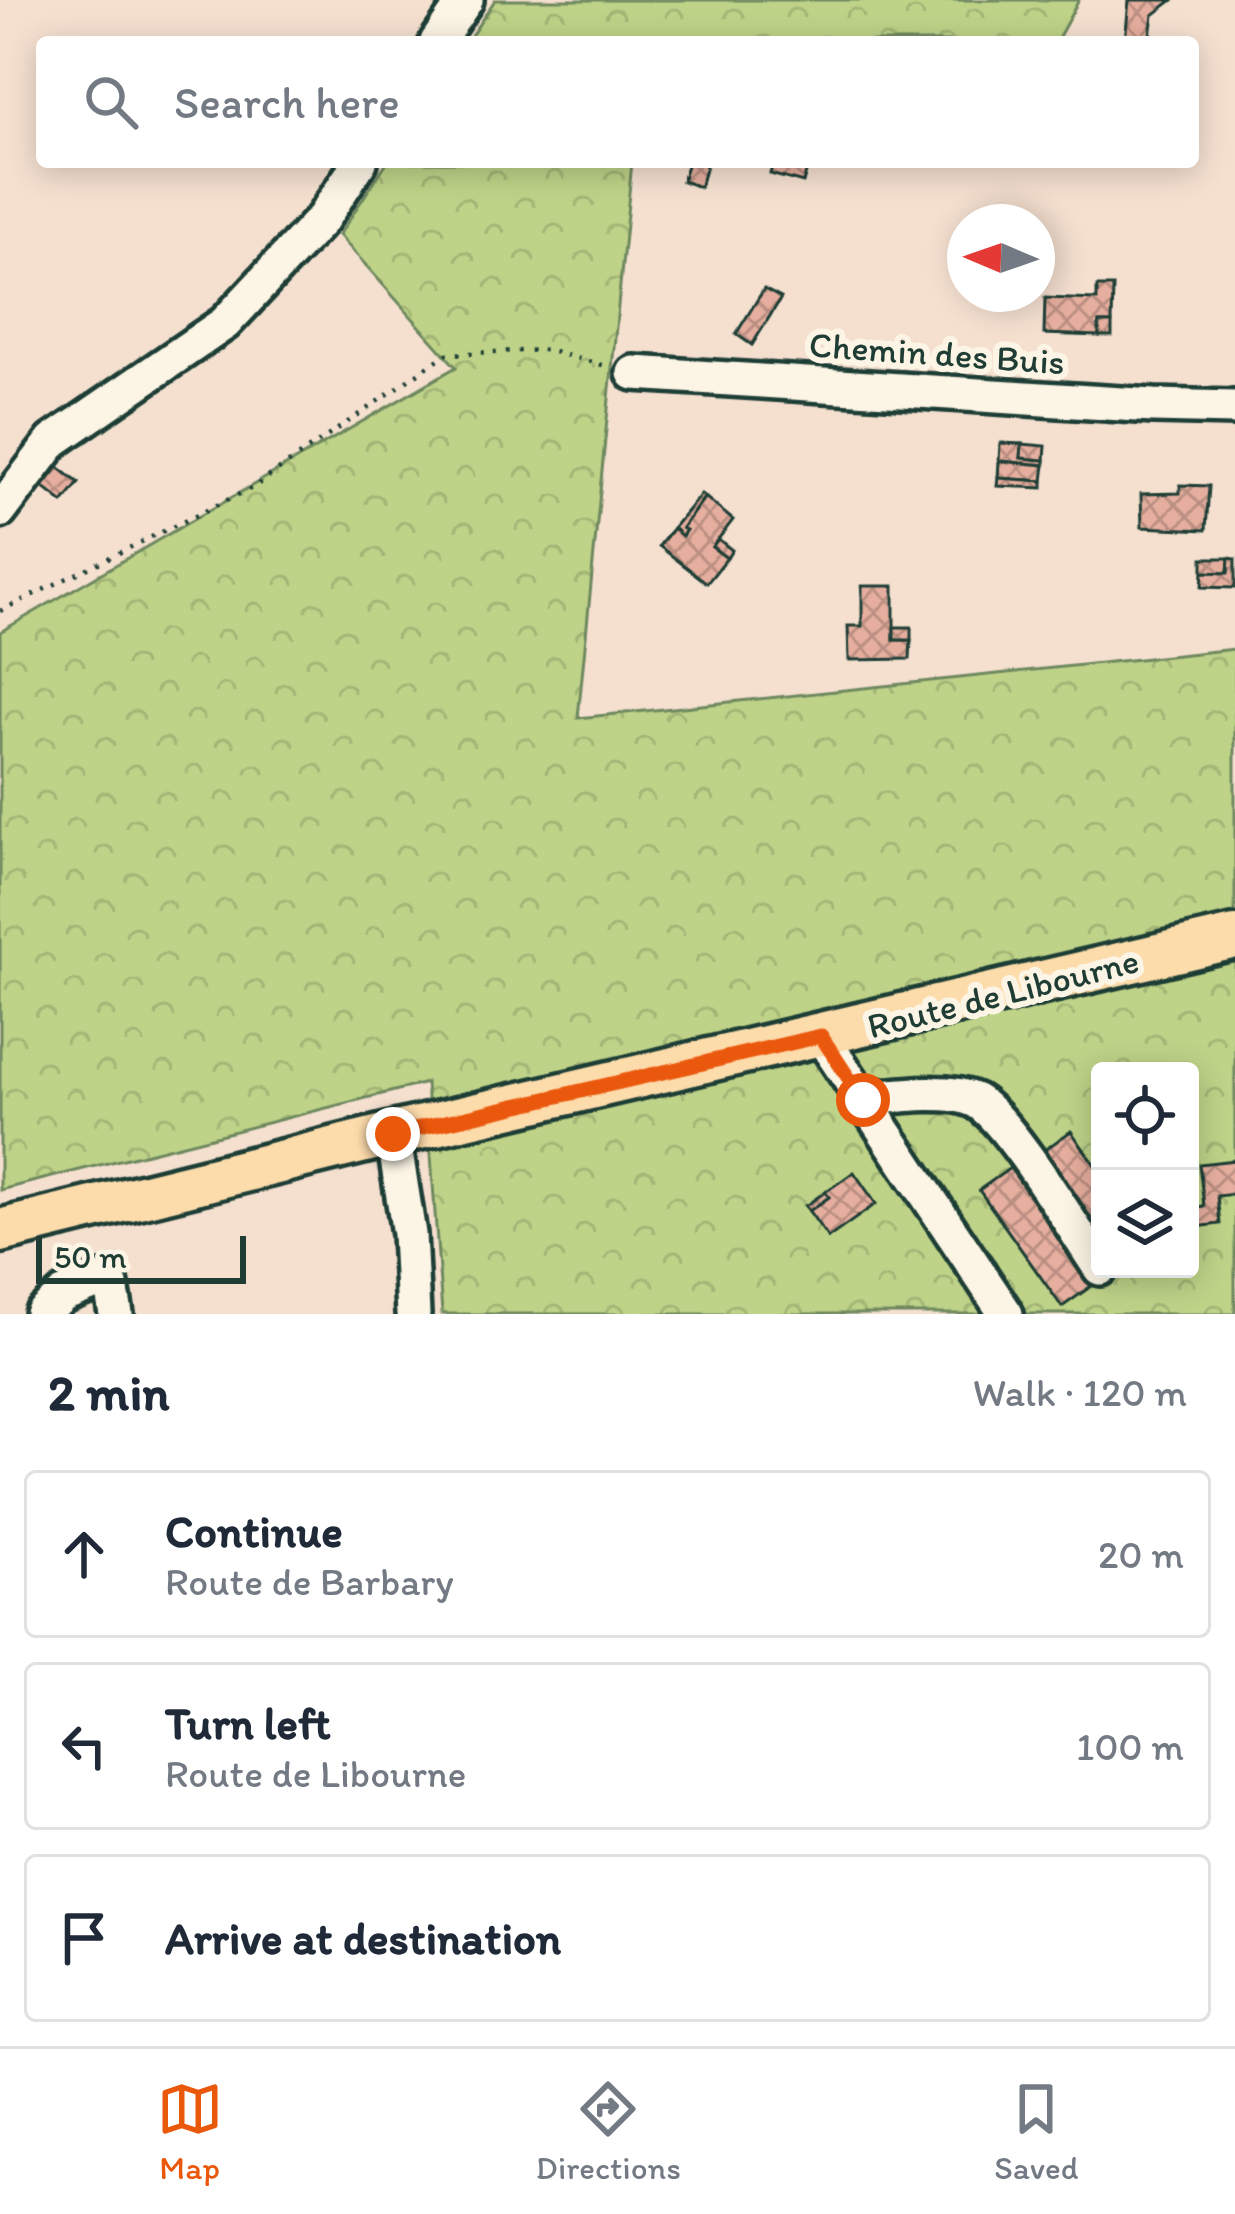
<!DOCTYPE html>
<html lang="en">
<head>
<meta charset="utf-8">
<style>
	body { margin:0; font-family:Itim,sans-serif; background:#f6f6f7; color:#1f2937 }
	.controls { position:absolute; right:36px; bottom:36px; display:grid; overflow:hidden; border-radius:12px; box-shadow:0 6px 30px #0003 }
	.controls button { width:108px; height:108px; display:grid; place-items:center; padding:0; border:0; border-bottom:3px solid #e0e1e3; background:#fff; color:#1f2937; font:60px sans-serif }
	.compass { position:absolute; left:947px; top:204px; width:108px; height:108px; border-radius:50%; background:#fff; box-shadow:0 6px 30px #0003; rotate:272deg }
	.scale { position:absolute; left:36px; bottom:30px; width:210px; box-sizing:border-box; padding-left:12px; border:6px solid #1f3d34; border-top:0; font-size:33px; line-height:42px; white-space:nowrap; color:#1f3d34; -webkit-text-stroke:9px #fcf5e5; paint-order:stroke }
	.stop { position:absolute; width:36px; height:36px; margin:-27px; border:9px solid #ea580c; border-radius:50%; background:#fff }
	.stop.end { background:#ea580c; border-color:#fff; box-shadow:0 3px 12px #0008 }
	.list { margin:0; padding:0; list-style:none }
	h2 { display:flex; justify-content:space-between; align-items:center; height:156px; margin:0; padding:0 48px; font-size:51px }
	h2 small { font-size:39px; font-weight:400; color:#747a83 }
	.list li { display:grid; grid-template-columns:78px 1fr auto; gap:36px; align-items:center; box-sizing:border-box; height:168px; margin:0 24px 24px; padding:0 24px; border:3px solid #e0e1e3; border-radius:12px }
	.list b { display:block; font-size:45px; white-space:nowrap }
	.list p { margin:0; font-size:39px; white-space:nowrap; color:#747a83 }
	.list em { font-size:39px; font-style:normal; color:#747a83 }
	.icon { flex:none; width:66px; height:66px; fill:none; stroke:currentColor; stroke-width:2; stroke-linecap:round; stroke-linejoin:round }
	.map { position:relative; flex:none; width:1235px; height:1314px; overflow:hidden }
	.search { position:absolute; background:#fff; box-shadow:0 6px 30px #0003; left:36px; right:36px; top:36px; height:132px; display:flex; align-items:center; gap:30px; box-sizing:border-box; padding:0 42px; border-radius:12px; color:#747a83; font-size:45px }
	.sheet { height:732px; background:#fff }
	nav { display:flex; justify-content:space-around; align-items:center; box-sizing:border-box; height:168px; border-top:3px solid #e0e1e3; background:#fff; font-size:33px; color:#747a83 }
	nav a { display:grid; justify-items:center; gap:6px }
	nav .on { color:#ea580c }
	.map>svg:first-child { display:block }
</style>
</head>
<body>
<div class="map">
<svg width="1235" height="1314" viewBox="0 0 1235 1314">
	<defs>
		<pattern id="forest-crowns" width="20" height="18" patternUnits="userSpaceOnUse" patternTransform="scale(3)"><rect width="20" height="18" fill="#bed388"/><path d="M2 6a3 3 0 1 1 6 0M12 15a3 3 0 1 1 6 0" fill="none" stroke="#a3b676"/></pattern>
		<pattern id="building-cross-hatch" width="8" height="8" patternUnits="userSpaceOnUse" patternTransform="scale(3)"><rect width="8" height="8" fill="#e6ae9e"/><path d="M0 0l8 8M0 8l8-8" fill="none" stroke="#ba8f82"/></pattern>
	</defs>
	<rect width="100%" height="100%" fill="#f5e0d0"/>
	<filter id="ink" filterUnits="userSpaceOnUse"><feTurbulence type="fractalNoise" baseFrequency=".00833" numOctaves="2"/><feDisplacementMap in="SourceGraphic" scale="24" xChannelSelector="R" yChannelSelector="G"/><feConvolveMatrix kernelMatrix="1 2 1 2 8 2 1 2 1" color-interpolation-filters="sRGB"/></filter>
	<g filter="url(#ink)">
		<g fill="url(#forest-crowns)" stroke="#6e885e" stroke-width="3" fill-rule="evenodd">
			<polygon points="495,0 1079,0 1056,42 467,42"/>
			<path d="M387 162H632L578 718 1235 649V1314H442L426 1083 0 1190V632L456 367 339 235ZM1100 1071H1190V1269H1100Z"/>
		</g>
		<g fill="url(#building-cross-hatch)" stroke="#1f3d34" stroke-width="3">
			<polygon points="1129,0 1173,0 1153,15 1149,42 1125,42"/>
			<polygon points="688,162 707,162 700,187 682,181"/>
			<polygon points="773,162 809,162 803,183 770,174"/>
			<polygon points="1097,287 1113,287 1112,323 1099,323 1099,336 1044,334 1045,298 1097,300"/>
			<polygon points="764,289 781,298 752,345 736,334"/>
			<rect x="1099" y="323" width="13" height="13"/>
			<polygon points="1000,443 1022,444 1021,458 1045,460 1045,465 999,461"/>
			<polygon points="1022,444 1046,446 1045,460 1021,458"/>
			<polygon points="999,461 1045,465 1043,481 998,478"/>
			<polygon points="58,467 79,483 63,503 43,487"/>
			<polygon points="998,478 1043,481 1043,488 997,486"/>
			<polygon points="1180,485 1209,486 1206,530 1142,527 1141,494 1180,493"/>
			<polygon points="701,494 705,497 682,528 686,530 682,536 673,528"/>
			<polygon points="705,497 733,520 712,547 727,558 707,583 659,546 673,528 682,536 686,530 682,528"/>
			<polygon points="718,539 732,550 727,558 712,547"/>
			<polygon points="1203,558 1229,558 1228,573 1203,572"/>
			<polygon points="1229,558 1235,559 1235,588 1202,587 1203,572 1228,573"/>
			<polygon points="862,586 894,586 894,640 911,640 910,659 849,660 848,626 862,626"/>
			<rect x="894" y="627" width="17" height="13"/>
			<polygon points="1071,1131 1100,1172 1100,1237 1040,1153"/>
			<polygon points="1235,1160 1235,1194 1217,1196 1220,1224 1195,1227 1192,1208 1204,1206 1199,1164"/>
			<polygon points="1010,1168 1093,1285 1062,1307 979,1190"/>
			<polygon points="854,1172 876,1204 828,1238 809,1211 829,1197 825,1192"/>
			<polygon points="825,1192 829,1197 809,1211 805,1206"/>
		</g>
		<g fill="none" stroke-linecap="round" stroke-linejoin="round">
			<g stroke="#1f3d34" stroke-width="42">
				<g id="minor">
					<polyline points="437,42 466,0"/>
					<polyline points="634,373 1154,406 1235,408"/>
					<polyline points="0,511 53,441 225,323 323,218 360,162"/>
					<polyline points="821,1036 1006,1314"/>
					<path d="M863 1099C893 1096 949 1087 976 1101 1009 1120 1075 1231 1100 1268"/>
					<polyline points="393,1134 409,1234 413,1314"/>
					<polyline points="42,1314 63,1295 101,1280 111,1285 116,1314"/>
				</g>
			</g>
			<g stroke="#1f3d34" stroke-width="51">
				<polyline id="major" points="0,1231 393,1134 1235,937"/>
			</g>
			<polyline stroke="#1f3d34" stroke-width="4.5" stroke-dasharray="3 9" stroke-linecap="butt" points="0,611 254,487 446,354 546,350 606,366"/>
			<use href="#minor" stroke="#fcf5e5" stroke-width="33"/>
			<use href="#major" stroke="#fddcac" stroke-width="42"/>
		</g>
	</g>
	<g fill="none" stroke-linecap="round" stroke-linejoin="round" filter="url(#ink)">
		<polyline stroke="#ea580c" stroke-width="15" points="393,1134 821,1036 863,1100"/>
	</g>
	<g text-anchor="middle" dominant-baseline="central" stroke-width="12" stroke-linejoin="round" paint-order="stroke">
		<g font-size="36" fill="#1f3d34" stroke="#fcf5e5">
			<text transform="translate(937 353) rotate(4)">Chemin des Buis</text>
			<text transform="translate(1003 993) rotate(-14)">Route de Libourne</text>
		</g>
	</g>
</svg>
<div class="controls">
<button><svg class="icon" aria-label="locate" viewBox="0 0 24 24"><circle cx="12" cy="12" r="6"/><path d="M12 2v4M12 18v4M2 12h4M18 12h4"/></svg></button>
<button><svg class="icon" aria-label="layers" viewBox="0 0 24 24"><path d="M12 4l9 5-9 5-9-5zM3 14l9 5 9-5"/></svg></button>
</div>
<svg class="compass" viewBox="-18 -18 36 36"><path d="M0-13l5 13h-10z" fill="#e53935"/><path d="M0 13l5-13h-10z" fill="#747a83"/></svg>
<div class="scale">50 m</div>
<div class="stop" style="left:863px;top:1100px"></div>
<div class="stop end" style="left:393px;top:1134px"></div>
<div class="search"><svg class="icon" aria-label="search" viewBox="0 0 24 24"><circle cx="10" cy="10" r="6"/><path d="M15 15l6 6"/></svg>Search here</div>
</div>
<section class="sheet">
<h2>2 min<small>Walk · 120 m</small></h2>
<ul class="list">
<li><svg class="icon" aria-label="ahead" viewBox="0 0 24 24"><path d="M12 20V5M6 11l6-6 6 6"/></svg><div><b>Continue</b><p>Route de Barbary</p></div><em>20 m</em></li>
<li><svg class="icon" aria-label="left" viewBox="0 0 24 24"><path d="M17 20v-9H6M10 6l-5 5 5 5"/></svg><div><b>Turn left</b><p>Route de Libourne</p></div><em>100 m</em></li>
<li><svg class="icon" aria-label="arrive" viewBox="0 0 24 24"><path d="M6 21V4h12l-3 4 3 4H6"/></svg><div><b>Arrive at destination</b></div></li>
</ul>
</section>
<nav>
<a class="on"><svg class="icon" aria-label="map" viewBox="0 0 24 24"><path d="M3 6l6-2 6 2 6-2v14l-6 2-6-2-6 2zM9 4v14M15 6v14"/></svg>Map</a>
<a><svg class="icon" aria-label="directions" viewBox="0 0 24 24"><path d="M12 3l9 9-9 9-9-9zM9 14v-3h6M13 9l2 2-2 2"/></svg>Directions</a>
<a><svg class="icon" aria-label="saved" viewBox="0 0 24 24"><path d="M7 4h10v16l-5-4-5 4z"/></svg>Saved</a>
</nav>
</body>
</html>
